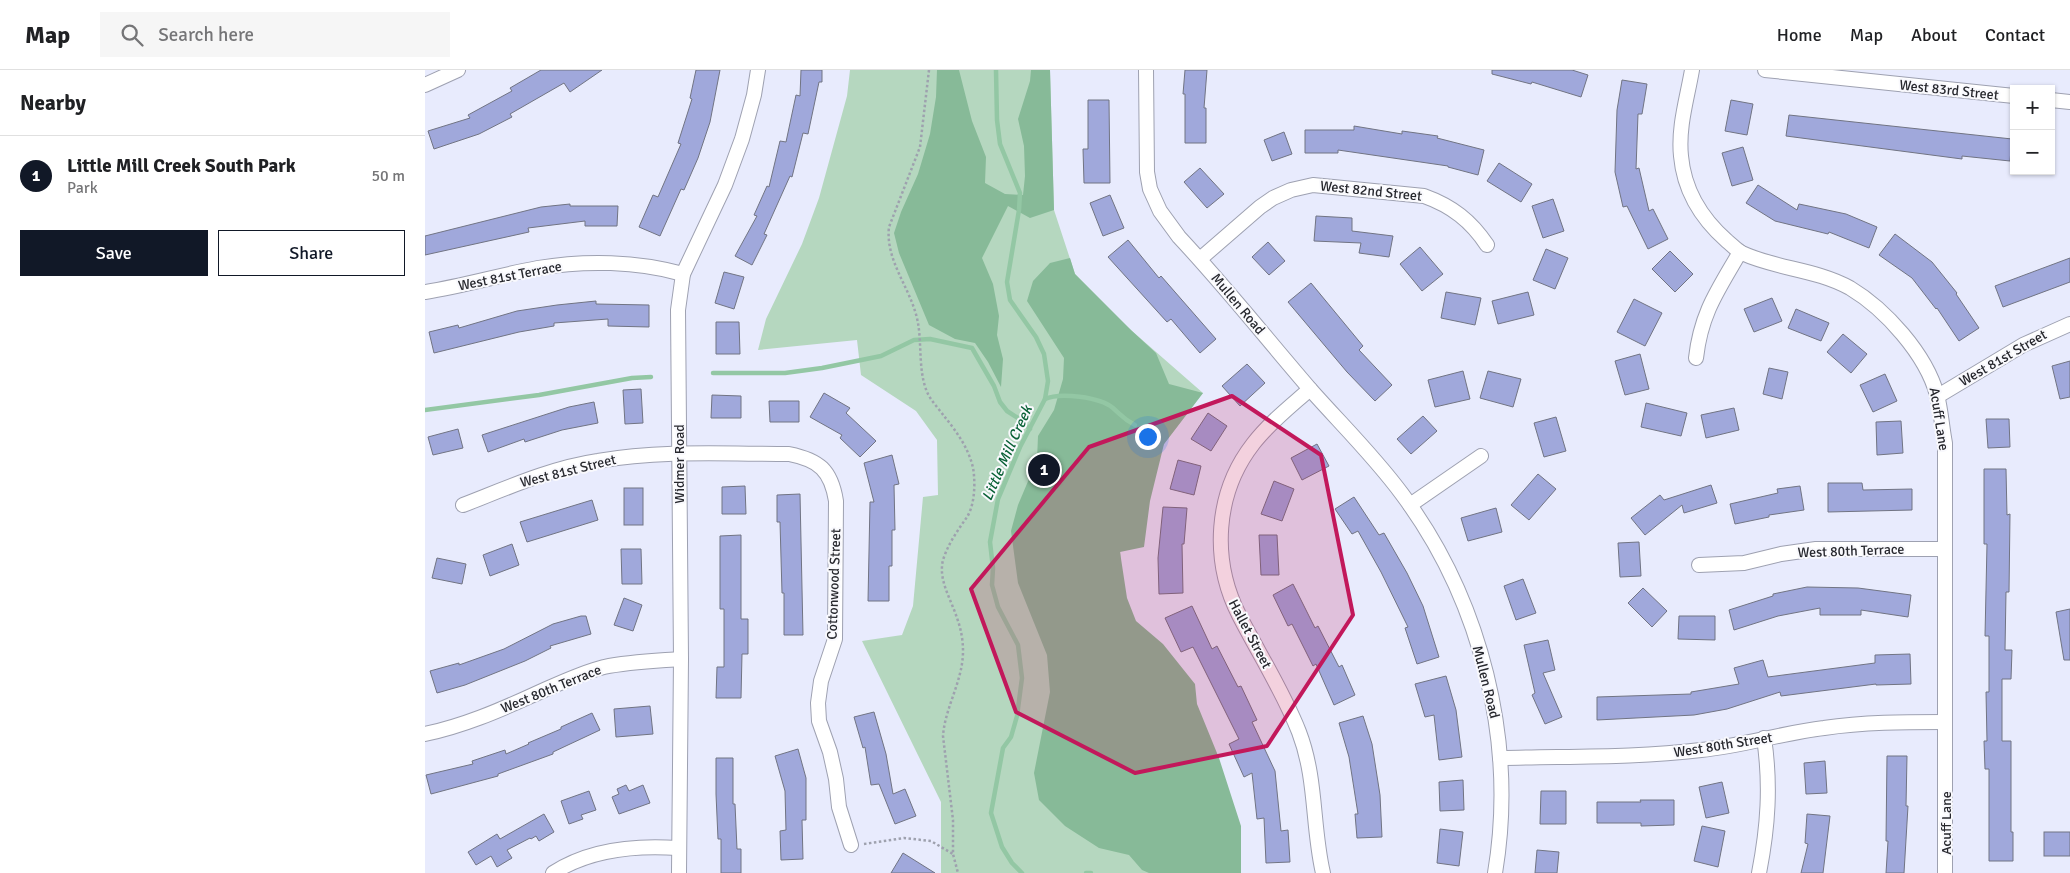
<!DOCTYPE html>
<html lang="en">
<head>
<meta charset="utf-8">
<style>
	body { margin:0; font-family:Signika,sans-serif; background:#f6f6f6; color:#202124 }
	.controls { position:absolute; right:15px; top:15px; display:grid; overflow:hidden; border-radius:0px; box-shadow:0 1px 4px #0004 }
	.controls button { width:45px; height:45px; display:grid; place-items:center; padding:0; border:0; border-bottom:1px solid #e0e0e0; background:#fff; color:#202124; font:25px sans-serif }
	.you { position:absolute; left:722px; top:366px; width:18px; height:18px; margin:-12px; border:4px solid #fff; border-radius:50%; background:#1a73e8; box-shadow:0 0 0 8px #1a73e833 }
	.badge { display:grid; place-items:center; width:32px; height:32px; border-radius:50%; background:#111827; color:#fff; font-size:16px; font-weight:700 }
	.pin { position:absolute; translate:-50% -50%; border:2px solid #fff; box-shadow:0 1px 5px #0006 }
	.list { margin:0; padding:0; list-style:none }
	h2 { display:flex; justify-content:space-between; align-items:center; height:65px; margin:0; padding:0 20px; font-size:21px }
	h2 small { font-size:16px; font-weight:400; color:#757577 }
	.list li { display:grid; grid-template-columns:32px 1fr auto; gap:15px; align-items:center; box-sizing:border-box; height:80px; padding:0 20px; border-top:1px solid #e0e0e0 }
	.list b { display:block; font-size:19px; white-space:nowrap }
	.list p { margin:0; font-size:16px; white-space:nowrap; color:#757577 }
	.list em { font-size:16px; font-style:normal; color:#757577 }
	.actions { display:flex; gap:10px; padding:15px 20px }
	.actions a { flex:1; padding:11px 0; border:1px solid #111827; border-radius:0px; text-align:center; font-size:18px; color:#111827 }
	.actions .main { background:#111827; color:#fff }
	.icon { flex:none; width:28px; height:28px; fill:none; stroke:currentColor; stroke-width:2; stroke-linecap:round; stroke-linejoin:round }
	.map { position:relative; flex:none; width:1645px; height:803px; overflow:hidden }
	header { display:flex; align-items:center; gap:30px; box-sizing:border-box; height:70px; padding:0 25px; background:#fff; border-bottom:1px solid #e0e0e0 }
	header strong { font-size:24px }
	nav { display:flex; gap:28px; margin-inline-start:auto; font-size:18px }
	.search { width:350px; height:45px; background:#f6f6f6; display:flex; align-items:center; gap:12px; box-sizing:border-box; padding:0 18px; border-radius:0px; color:#757577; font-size:19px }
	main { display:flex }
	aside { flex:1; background:#fff }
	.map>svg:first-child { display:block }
</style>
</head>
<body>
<header>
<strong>Map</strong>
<div class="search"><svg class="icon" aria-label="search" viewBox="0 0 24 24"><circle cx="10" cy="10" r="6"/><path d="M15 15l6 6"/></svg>Search here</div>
<nav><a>Home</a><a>Map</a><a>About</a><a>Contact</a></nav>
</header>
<main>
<aside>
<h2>Nearby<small></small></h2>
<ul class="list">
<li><span class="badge">1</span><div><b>Little Mill Creek South Park</b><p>Park</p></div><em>50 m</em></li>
</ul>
<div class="actions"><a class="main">Save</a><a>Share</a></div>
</aside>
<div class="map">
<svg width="1645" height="803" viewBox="0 0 1645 803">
	<rect width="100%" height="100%" fill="#e8ebfd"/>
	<polygon fill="#b5d7bf" points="425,0 625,0 629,140 650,204 699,254 778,323 739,374 694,459 699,550 801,803 516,803 516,732 437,571 477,565 488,536 498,427 513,425 512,370 491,341 436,305 432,270 333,280 341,249 377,174 394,128 422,26"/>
	<g fill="#87ba98">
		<polygon points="512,0 534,0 547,51 561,87 560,113 580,124 598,125 600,106 599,76 593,49 605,11 606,0 625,0 629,140 605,148 583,136 557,188 568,214 574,246 572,265 578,289 576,317 563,292 550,273 530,269 504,255 474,183 469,163 476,142 493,104 505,64 511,27"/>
		<polygon points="645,188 650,204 707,261 731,283 744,314 778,323 739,374 725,431 719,477 695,482 702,528 711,551 738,574 770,614 772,634 794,688 816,756 816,803 724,803 717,800 704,785 674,778 640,756 614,730 609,703 625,622 622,585 593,513 586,461 593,435 612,390 613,366 629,340 638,309 639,288 602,231 608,211 625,193"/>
	</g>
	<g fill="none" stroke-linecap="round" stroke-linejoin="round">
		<g stroke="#93c7a4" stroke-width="4.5">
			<polyline points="571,0 572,50 575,74 595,123 594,140 582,212 585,230 611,267 619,284 623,311 620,329 595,377 573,429 565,472 568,498 567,515 573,537 593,575 597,608 592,646 586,667 578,678 566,743 577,777 587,793 597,803"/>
			<polyline points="288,303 360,303 397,298 456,286 489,270 505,269 547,278 569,316 575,332 582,341 596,350 605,359"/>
			<path d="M620 329C635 322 675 327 688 338 697 346 698 349 710 355"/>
			<polyline points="0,340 114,325 207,308 226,307"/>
			<polyline points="661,803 666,803"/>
		</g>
	</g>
	<g fill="#a0a8db" stroke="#717483">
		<polygon points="116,0 177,0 145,22 139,13 85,44 87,47 54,64 9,79 3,61 45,48 43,45 87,21 85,18"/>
		<polygon points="271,0 295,0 285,52 273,88 259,120 256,119 235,166 214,157 228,125 233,127 256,74 253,73 267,29 265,28"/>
		<polygon points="376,0 397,0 397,12 394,12 383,64 378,63 367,107 365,106 339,164 342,165 327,195 310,186 332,146 329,145 342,116 344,117 355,71 361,72 371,25 375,26"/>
		<polygon points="760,0 782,0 779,38 781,38 781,73 760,73 760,24 758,24"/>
		<polygon points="1067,0 1147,0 1163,5 1156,27 1107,12 1106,14 1067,4"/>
		<polygon points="1197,10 1222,14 1217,44 1213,44 1211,99 1214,98 1224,141 1228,139 1243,169 1223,179 1202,136 1198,137 1190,102 1192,40"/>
		<polygon points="663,30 684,30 685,113 659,113 658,79 663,79"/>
		<polygon points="1306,30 1328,34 1322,65 1300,61"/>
		<polygon points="1364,45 1587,69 1585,91 1537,86 1537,89 1361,66"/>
		<polygon points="929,56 977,64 977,61 1013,66 1012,68 1059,80 1053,105 1023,97 1023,96 913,80 913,83 880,83 880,60 929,60"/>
		<polygon points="859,62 867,84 847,91 839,70"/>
		<polygon points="1318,77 1328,110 1307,116 1297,83"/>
		<polygon points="1074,93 1107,114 1096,132 1062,111"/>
		<polygon points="775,98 799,124 782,138 759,112"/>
		<polygon points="1333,115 1372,140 1374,134 1421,144 1452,157 1444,178 1404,162 1403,164 1350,151 1321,133"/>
		<polygon points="685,125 699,158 678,166 665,133"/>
		<polygon points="1128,129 1139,161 1118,168 1107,136"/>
		<polygon points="145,134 145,136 193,136 192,156 160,156 160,151 103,158 104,162 0,185 0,166 116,137"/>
		<polygon points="891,146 927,148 927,161 968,166 964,187 934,183 936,173 889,171"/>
		<polygon points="1470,164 1507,192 1532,223 1531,224 1554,258 1534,271 1512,238 1511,239 1487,208 1454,185"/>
		<polygon points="703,170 734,208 736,206 791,269 775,283 746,249 742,252 683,187"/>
		<polygon points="843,172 860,191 844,205 827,187"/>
		<polygon points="995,177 1018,204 997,221 975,194"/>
		<polygon points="1121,179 1143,188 1130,219 1108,210"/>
		<polygon points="1245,181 1268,204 1250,222 1227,199"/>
		<polygon points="1645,188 1645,212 1578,237 1570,216"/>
		<polygon points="299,202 319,207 309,239 290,233"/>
		<polygon points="886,213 938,276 934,280 967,315 950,331 922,302 863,232"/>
		<polygon points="1021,222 1056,228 1050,255 1016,248"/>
		<polygon points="1103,222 1109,245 1073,254 1067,231"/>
		<polygon points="1347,228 1357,251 1329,262 1319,239"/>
		<polygon points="1209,229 1237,243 1220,276 1192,262"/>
		<polygon points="171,231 171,234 224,235 224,257 183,256 183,249 129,253 129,256 94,262 9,283 4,262 33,255 34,258 92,241 132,235"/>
		<polygon points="1371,239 1404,253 1396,271 1363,258"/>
		<polygon points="291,252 314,252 315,284 291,284"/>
		<polygon points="1418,264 1442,284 1426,303 1402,282"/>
		<polygon points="1215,284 1224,319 1200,325 1190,291"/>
		<polygon points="1645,291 1645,327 1635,329 1627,296"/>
		<polygon points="822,294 840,313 815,336 797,316"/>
		<polygon points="1344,298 1363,302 1357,329 1338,324"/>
		<polygon points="1038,301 1045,329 1010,337 1003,310"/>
		<polygon points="1063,301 1096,309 1088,337 1055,328"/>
		<polygon points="1460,304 1472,331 1448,342 1435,315"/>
		<polygon points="216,319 218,353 200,354 198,320"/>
		<polygon points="399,323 425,338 421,343 451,371 435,387 415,368 417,365 385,347"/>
		<polygon points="287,325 316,326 316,348 286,348"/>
		<polygon points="344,331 374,331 374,352 345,352"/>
		<polygon points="169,332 173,353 137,360 100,372 99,369 63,382 57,365 144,337"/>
		<polygon points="1221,333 1262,343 1256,366 1216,357"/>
		<polygon points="1309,338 1314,360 1281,368 1276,345"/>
		<polygon points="783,343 802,356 786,381 766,369"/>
		<polygon points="998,346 1012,361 986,384 972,369"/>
		<polygon points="1131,347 1141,381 1119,387 1109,353"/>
		<polygon points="1561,349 1584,349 1585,377 1563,378"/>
		<polygon points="1476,351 1478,383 1452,385 1451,352"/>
		<polygon points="33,359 38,378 8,385 3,367"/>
		<polygon points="892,374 904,396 877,410 866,388"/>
		<polygon points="467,385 474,414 469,415 470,460 467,460 467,496 464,496 464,531 443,531 445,432 449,432 439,393"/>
		<polygon points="753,390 776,396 769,425 745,419"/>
		<polygon points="1559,399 1581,399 1582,445 1585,444 1584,522 1581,522 1580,580 1587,580 1586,609 1577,609 1577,671 1586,671 1586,762 1588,762 1588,791 1564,791 1564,699 1560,699 1559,671 1562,671 1561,622 1564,622 1564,566 1560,566 1562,474 1559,474"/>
		<polygon points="1113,404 1131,419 1104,450 1086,435"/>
		<polygon points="849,411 869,419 857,451 836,444"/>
		<polygon points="1403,413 1437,413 1438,420 1487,419 1487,440 1403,442"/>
		<polygon points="1286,415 1292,433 1259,443 1257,435 1220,465 1206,448 1235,425 1239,430"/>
		<polygon points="320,416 321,444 297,444 297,417"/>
		<polygon points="1375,416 1379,440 1344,445 1344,447 1310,454 1305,434 1353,423 1352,419"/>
		<rect x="199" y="418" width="19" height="37"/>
		<polygon points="375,424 378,565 359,565 359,523 357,523 355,452 352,452 352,425"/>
		<polygon points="929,427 954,465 959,463 982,503 998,536 1014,587 992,594 980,558 983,557 956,502 933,461 927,464 910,439"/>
		<polygon points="167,430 173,450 102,472 95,452"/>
		<polygon points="738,437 762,438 759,474 757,474 758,523 734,524 733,488"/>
		<polygon points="1071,438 1077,462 1043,471 1036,448"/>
		<polygon points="316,465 316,549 323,549 323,584 317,584 316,628 291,628 292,597 299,597 299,539 295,539 295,466"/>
		<polygon points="834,465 852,465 854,505 836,505"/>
		<polygon points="1214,472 1216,506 1195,507 1193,473"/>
		<polygon points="87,474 94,495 65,506 58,485"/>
		<polygon points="196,479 216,479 217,514 197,514"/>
		<polygon points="12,488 41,494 37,514 7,508"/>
		<polygon points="1098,509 1111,543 1091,550 1079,516"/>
		<polygon points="868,514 890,558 893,556 914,597 917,595 930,625 909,635 891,594 888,596 867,554 863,556 848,525"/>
		<polygon points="1382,517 1433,518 1486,525 1483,547 1436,540 1436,545 1395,545 1395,538 1353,546 1309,560 1304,540 1348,526 1348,524"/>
		<polygon points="1218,518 1242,541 1227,557 1203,533"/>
		<polygon points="199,528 217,535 208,561 189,555"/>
		<polygon points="767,536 787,579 792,576 813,617 816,616 832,650 827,652 850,701 856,761 863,760 865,792 841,793 839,748 832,749 827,703 819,707 804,674 814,669 768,577 756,582 740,548"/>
		<polygon points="1645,539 1645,590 1639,590 1631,542"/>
		<polygon points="156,546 161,546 166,564 125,576 126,578 100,591 40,615 12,623 5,601 34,593 34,595 79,579 128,554"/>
		<polygon points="1254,546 1290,546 1290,570 1253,569"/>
		<polygon points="1123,570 1130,600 1118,603 1137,647 1120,654 1107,625 1110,623 1099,575"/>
		<polygon points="1485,584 1486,614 1451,615 1451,614 1356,626 1355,622 1302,639 1269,645 1172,650 1172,627 1266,624 1266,622 1314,614 1309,598 1338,590 1343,607 1450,593 1450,585"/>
		<polygon points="1021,606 1031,640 1037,687 1014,690 1009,645 1000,647 990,614"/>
		<polygon points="225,636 228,664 191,667 189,639"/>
		<polygon points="449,642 461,684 468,724 480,719 491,746 470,754 454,714 446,715 440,677 438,678 429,647"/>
		<polygon points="167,643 175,660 128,682 128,684 73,704 73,706 6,724 1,705 48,694 47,691 80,680 81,684 104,674 103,673 136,659 136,657"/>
		<polygon points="938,646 947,674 955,725 957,767 932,768 930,744 933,744 924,687 914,653"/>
		<polygon points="373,679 381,708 381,750 377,750 378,789 356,790 355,761 361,760 360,721 350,686"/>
		<polygon points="1462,686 1482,686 1481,736 1483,736 1479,803 1461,803 1463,771 1461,771"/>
		<polygon points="291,688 308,688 308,734 310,734 312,779 316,779 316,803 296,803 296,769 293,769 291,724"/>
		<polygon points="1400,691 1402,723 1381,724 1379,693"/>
		<polygon points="1038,710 1039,740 1015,741 1014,712"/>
		<polygon points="1297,712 1304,743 1281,748 1274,717"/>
		<polygon points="201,715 204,721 218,715 225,733 194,744 187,727 194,724 192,719"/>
		<polygon points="164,721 171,740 156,745 158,749 144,754 136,731"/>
		<polygon points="1116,721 1141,721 1141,754 1115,754"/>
		<polygon points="1215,730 1249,730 1249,755 1216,756 1216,753 1172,753 1172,732 1216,732"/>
		<polygon points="119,744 129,762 114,771 111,766 106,769 105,768 82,780 87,788 72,797 66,786 51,795 43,782 72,764 75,769"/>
		<polygon points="1382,744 1405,746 1398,803 1376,803 1383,774 1380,773"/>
		<polygon points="1277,756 1300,761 1293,797 1269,791"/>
		<polygon points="1015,759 1038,762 1034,796 1012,793"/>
		<rect x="1619" y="762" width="26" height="24"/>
		<polygon points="1112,780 1134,782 1132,803 1110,803"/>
		<polygon points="478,783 510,803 466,803"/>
	</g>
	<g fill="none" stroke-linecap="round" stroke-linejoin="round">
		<g stroke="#9ea1b1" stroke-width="16">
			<g id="minor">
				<path d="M721 0 722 102 725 119 735 141 754 167C800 216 841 268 885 319 916 354 949 386 977 424 1056 530 1092 672 1070 803"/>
				<path d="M1267 0C1262 29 1253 57 1256 86 1259 120 1277 149 1302 171 1307 175 1311 180 1317 183 1351 199 1391 199 1425 218 1460 239 1501 284 1512 325 1516 340 1517 358 1520 373V803"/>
				<polyline points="1340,0 1589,26"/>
				<polyline points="0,15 33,0"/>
				<polyline points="1626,30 1645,32"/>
				<path d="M775 189 835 137 848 128 866 120 888 115 999 126C1027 136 1046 151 1062 175"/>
				<path d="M0 222C38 216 75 205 113 198 160 190 212 191 258 204"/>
				<path d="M1271 288C1276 243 1293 220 1315 182"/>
				<path d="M885 319C866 336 844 353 828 374 790 423 786 490 814 545 834 584 858 621 874 662 892 709 887 756 898 803"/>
				<polyline points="1513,326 1598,275 1645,254"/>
				<path d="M38 435C82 418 126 398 173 391 236 380 300 384 364 384 394 390 406 400 411 431L410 569 396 611 393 633 394 651 405 682 411 709 414 737 426 775"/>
				<polyline points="985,435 1056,386"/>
				<polyline points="1274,495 1319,493 1356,484 1391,479 1520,479"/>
				<path d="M0 664C38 656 73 641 108 625 131 615 155 603 179 597 204 592 230 591 256 589"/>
				<path d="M1075 688C1142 686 1209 688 1276 680 1317 676 1357 663 1399 658 1439 652 1479 652 1519 652"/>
				<path d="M128 803C165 779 210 775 253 778"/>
				<polyline points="254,803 256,589 253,240 258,204 300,115 317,69 329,25 333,0"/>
				<path d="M1334 803C1343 757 1346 715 1339 668"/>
			</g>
		</g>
		<g stroke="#9ea1ae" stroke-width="2.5" stroke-dasharray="2.5 2.5" stroke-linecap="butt">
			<path d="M504 0 495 77 464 157C460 192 487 219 493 253 497 276 493 303 503 324 507 332 514 339 519 346 532 362 548 384 549 406 550 418 549 436 542 447 533 460 523 474 518 490 513 510 526 529 532 548 536 559 538 570 538 581 538 611 520 637 518 666L528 750V784L533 803"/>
			<polyline points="439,774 479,768 506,771 528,784"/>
		</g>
		<use href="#minor" stroke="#fff" stroke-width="14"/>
	</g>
	<path fill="#c2185b" fill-opacity="0.2" stroke="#c2185b" stroke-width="4" stroke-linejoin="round" d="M807 326 896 385 928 545 842 676 710 703 591 642 546 519 664 377Z"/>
	<g text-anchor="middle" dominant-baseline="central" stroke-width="4" stroke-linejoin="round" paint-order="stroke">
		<g font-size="14" fill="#27282e" stroke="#f9f9fd">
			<text transform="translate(1524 20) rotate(6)">West 83rd Street</text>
			<text transform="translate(946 121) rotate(6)">West 82nd Street</text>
			<text transform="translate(85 206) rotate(-11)">West 81st Terrace</text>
			<text transform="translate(813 234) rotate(50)">Mullen Road</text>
			<text transform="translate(1578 288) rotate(-30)">West 81st Street</text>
			<text transform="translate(1514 349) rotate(81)">Acuff Lane</text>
			<text transform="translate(254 394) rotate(-90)">Widmer Road</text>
			<text transform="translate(143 401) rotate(-14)">West 81st Street</text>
			<text transform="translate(1426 481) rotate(-2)">West 80th Terrace</text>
			<text transform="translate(409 514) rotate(-88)">Cottonwood Street</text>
			<text transform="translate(825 564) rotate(62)">Hallet Street</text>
			<text transform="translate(1061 612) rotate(76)">Mullen Road</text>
			<text transform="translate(126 619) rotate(-22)">West 80th Terrace</text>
			<text transform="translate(1298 675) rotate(-9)">West 80th Street</text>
			<text transform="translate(1521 753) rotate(-90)">Acuff Lane</text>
		</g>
		<g font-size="15" font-style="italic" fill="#096136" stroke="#f9f9fd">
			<text transform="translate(582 383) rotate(-66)">Little Mill Creek</text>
		</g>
	</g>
</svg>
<div class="controls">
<button>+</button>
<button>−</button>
</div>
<div class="you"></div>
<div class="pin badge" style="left:619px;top:400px">1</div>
</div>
</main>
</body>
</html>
